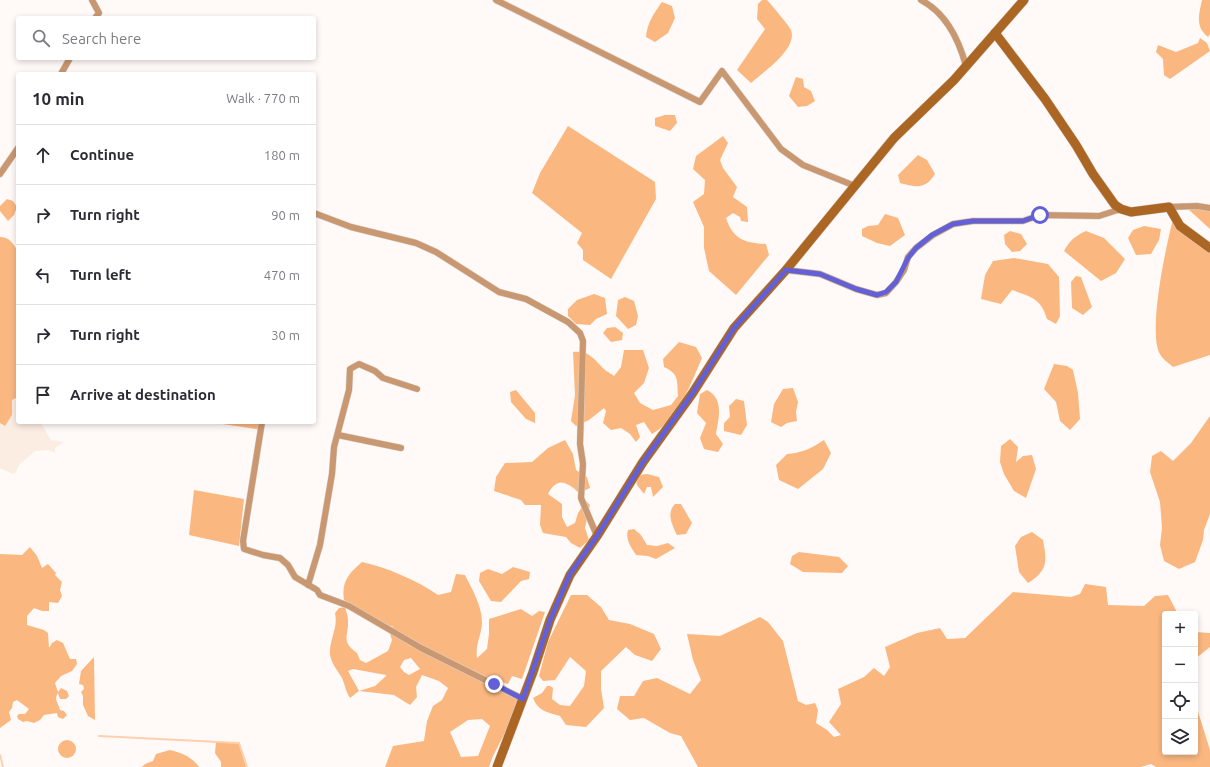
<!DOCTYPE html>
<html lang="en">
<head>
<meta charset="utf-8">
<style>
	body { margin:0; font-family:Ubuntu,sans-serif; background:#f7f7f7; color:#2b2b33 }
	.controls { position:absolute; right:12px; bottom:12px; display:grid; overflow:hidden; border-radius:4px; box-shadow:0 2px 6px #0003 }
	.controls button { width:36px; height:36px; display:grid; place-items:center; padding:0; border:0; border-bottom:1px solid #e1e1e2; background:#fff; color:#2b2b33; font:20px sans-serif }
	.stop { position:absolute; width:12px; height:12px; margin:-9px; border:3px solid #6260d9; border-radius:50%; background:#fff }
	.stop.end { background:#6260d9; border-color:#fff; box-shadow:0 1px 4px #0008 }
	.list { margin:0; padding:0; list-style:none }
	h2 { display:flex; justify-content:space-between; align-items:center; height:52px; margin:0; padding:0 16px; font-size:17px }
	h2 small { font-size:13px; font-weight:400; color:#7c7c81 }
	.list li { display:grid; grid-template-columns:26px 1fr auto; gap:12px; align-items:center; box-sizing:border-box; height:60px; padding:0 16px; border-top:1px solid #e1e1e2 }
	.list b { display:block; font-size:15px; white-space:nowrap }
	.list em { font-size:13px; font-style:normal; color:#7c7c81 }
	.icon { flex:none; width:22px; height:22px; fill:none; stroke:currentColor; stroke-width:2; stroke-linecap:round; stroke-linejoin:round }
	.map { position:relative; flex:none; width:1210px; height:767px; overflow:hidden }
	.search { position:absolute; background:#fff; box-shadow:0 2px 6px #0003; left:16px; top:16px; width:300px; height:44px; display:flex; align-items:center; gap:10px; box-sizing:border-box; padding:0 14px; border-radius:4px; color:#7c7c81; font-size:15px }
	.panel { position:absolute; background:#fff; box-shadow:0 2px 6px #0003; left:16px; top:72px; width:300px; height:352px; border-radius:4px }
	.map>svg:first-child { display:block }
</style>
</head>
<body>
<div class="map">
<svg width="1210" height="767" viewBox="0 0 1210 767">
	<rect width="100%" height="100%" fill="#fffaf7"/>
	<polygon fill="#fbede2" points="18,397 18,422 40,422 51,440 64,442 55,448 55,453 49,450 35,451 19,465 16,472 13,474 0,468 0,423 4,426 12,415 12,400"/>
	<g fill="#fab780" fill-rule="evenodd">
		<path d="M762 0H767C770 3 790 27 791 30 798 49 763 72 751 83L737 70 765 29 757 19 758 4Z"/>
		<path d="M1202 0H1210V34L1208 37C1195 27 1199 14 1202 0Z"/>
		<path d="M662 2 672 6 675 18 668 33 655 42 646 37C647 23 654 13 662 2Z"/>
		<polygon points="1200,38 1207,43 1210,51 1170,79 1164,75 1163,59 1156,52 1158,45 1176,52 1198,43"/>
		<polygon points="796,77 803,79 804,87 811,91 815,101 807,106 798,107 789,96"/>
		<polygon points="665,115 675,115 677,123 670,131 655,126 655,118"/>
		<polygon points="568,126 655,182 656,199 611,279 583,260 583,250 577,243 582,233 532,193 540,173"/>
		<path d="M723 136 728 143 720 160 723 168 737 187 733 197 747 207 748 222 741 221 740 217 733 213 726 218C733 239 744 243 766 244L769 255 736 295 709 271 704 248V227L693 202 704 194 705 180 693 169 696 156Z"/>
		<path d="M918 155 927 160 935 174C925 190 916 187 900 183L898 175Z"/>
		<polygon points="7,199 13,201 17,207 14,215 8,221 0,211 0,206"/>
		<polygon points="1207,207 1210,208 1210,229 1188,209"/>
		<polygon points="885,214 898,218 905,235 890,246 877,243 862,236 862,229 868,226 878,225"/>
		<path d="M1174 215 1210 243V355L1173 367C1169 363 1162 359 1160 354 1147 331 1167 242 1174 215Z"/>
		<polygon points="1144,226 1161,229 1159,240 1151,254 1136,255 1128,238 1133,230"/>
		<polygon points="1010,231 1021,234 1027,244 1020,251 1012,252 1005,244 1004,235"/>
		<path d="M1086 231 1104 238 1125 259 1116 273 1101 281 1064 251C1070 240 1075 236 1086 231Z"/>
		<path d="M0 237C10 237 13 244 18 251V397L12 400V415L5 426 0 423Z"/>
		<path d="M1014 258 1048 264 1059 277 1060 316 1056 324 1047 319C1041 298 1031 297 1012 290L1001 304 981 299 985 275 993 261Z"/>
		<polygon points="1076,276 1081,277 1092,307 1083,315 1072,308 1071,282"/>
		<polygon points="594,294 605,298 607,314 596,319 590,325 576,324 568,316 568,309 577,300"/>
		<polygon points="625,297 634,301 638,316 636,325 628,329 616,316 618,300"/>
		<polygon points="615,327 623,333 622,340 611,342 603,333 607,328"/>
		<path d="M679 342 696 347 702 358C690 385 679 419 652 434L644 422 636 425 640 437 636 442 630 434 621 428 611 430 603 423 606 411 604 408 589 420 576 426 571 421 575 395 573 352C588 351 591 356 601 366 604 370 610 373 614 376L621 367 624 350H643L649 368 644 383 634 393 640 403 653 410 671 405 678 396C677 380 679 374 664 367L663 359Z"/>
		<polygon points="1054,364 1067,366 1073,370 1078,393 1080,419 1070,430 1060,421 1056,402 1044,389"/>
		<polygon points="793,388 798,402 796,412 797,421 787,423 781,427 771,422 774,404 783,389"/>
		<polygon points="516,390 535,413 535,423 526,419 511,402 510,392"/>
		<path d="M707 390C724 399 719 417 716 434L723 444 718 452 704 449 700 438 706 423 697 413 700 394Z"/>
		<polygon points="736,399 744,401 747,425 741,435 724,431 724,423 730,417 729,406"/>
		<polygon points="1210,416 1210,514 1204,530 1203,540 1195,562 1179,569 1164,561 1160,545 1162,528 1160,502 1150,472 1152,456 1161,451 1173,461 1191,443"/>
		<polygon points="209,422 264,422 263,430"/>
		<polygon points="1010,439 1018,447 1016,462 1023,456 1032,455 1036,469 1026,498 1014,491 1004,474 1000,462 1001,446"/>
		<path d="M565 440 573 454 576 470 587 477 590 488 579 493C566 481 557 477 548 494L562 504V517L567 527 575 523 578 513 586 501 590 505 585 528 589 540 580 548 571 543 566 537 543 533 540 525 541 505H525L521 500 494 491 496 477 505 463 532 462 548 448Z"/>
		<path d="M824 440 831 453 823 469 798 489 779 480 776 465 787 454C802 453 812 448 824 440Z"/>
		<polygon points="647,474 659,477 663,487 653,497 651,487 647,487 644,494 637,485 636,480 639,475"/>
		<polygon points="194,490 244,499 239,546 189,535"/>
		<path d="M675 504H681L692 523 686 534 677 535C672 525 666 513 675 504Z"/>
		<path d="M634 529 641 535 647 545 657 546 668 543 675 548 656 559 648 556 636 555C631 547 625 539 628 530Z"/>
		<path d="M1032 532 1043 540C1047 561 1048 571 1028 583L1019 572 1015 546 1021 537Z"/>
		<path d="M30 547 37 556 42 568 48 564 56 573 55 575 62 582 60 590 62 596 58 603 49 602V611H42L34 608 27 616V625L44 630 48 633 49 648 52 643 57 640 63 643 70 659H76L77 664 72 671 61 676 55 683 58 692 61 688 67 691 69 696 66 699H60L58 693C53 699 59 704 60 710L64 711 67 715 63 719 58 717 57 713 44 715 40 720 34 723 27 721 23 722 18 719 17 716 19 714H25L29 709 17 700 13 702 12 708 9 712 11 720 0 728V554L22 555Z"/>
		<polygon points="799,552 839,557 848,566 842,573 803,572 790,564 792,556"/>
		<path d="M362 562C388 568 416 580 438 595L451 592 456 574 465 575C472 589 482 606 482 622 482 634 475 644 477 658L487 649 489 634V619L521 609 532 616 539 611 545 612 522 679 512 676 508 684 487 677 517 693 521 702 493 756 489 767H385L393 746 424 741 427 721 433 706 442 700 448 688 439 681 422 675 416 687 417 697 410 705 394 695 359 691 350 698C346 692 345 685 342 678 337 669 329 661 330 650 331 636 338 627 335 613L339 608 345 607C346 611 348 616 348 620 349 636 340 641 357 653L360 660 366 663 388 651 392 640 389 631 393 626 383 629 344 600C341 582 349 573 362 562ZM411 658 420 669 409 675 404 672 400 667 404 660ZM353 669 386 675V676L375 686 359 691 348 671ZM482 719 490 726 478 756 461 757 450 732 468 720Z"/>
		<polygon points="513,567 530,572 529,579 521,581 501,602 491,601 479,581 480,573 488,569 502,574"/>
		<polygon points="1085,584 1106,587 1108,605 1144,606 1155,596 1168,595 1178,614 1165,614 1165,752 1195,752 1195,702 1210,750 1210,767 1156,767 1151,764 1141,767 698,767 681,736 670,733 644,718 630,720 617,709 620,696 634,696 643,681 657,678 690,694 701,680 693,660 687,634 720,636 760,617 768,622 783,641 798,701 806,705 815,703 818,710 816,723 827,730 834,737 841,735 829,722 841,704 838,689 864,677 874,668 884,676 890,667 885,647 917,633 940,628 947,639 965,638 1013,592 1071,597 1080,594"/>
		<path d="M571 595H587L601 607 609 620 630 624 654 634 661 649 652 661 635 655 626 647 601 671V689L604 708 586 727 566 725 560 716C548 713 537 710 533 698L542 693 547 686H550L553 688 552 699 560 705 570 706 584 686 586 671 570 657 555 680 543 681 539 676 548 642Z"/>
		<polygon points="1195,632 1210,633 1210,647 1195,659"/>
		<polygon points="94,657 95,720 88,716 83,705 83,696 81,692 84,689 83,685 79,684 81,671"/>
		<circle cx="67" cy="749" r="9"/>
		<polygon points="216,742 239,743 246,767 221,767 221,762 215,753"/>
		<path d="M170 750C182 753 192 757 199 767H142L145 764 153 761 156 754Z"/>
	</g>
	<g fill="none" stroke-linecap="round" stroke-linejoin="round">
		<g stroke="#fed0ad" stroke-width="2">
			<polyline points="99,736 239,743 247,767"/>
			<polyline points="0,755 3,767"/>
		</g>
		<g stroke="#d8d4d1" stroke-width="7">
			<g id="street">
				<polyline points="92,0 99,13 95,18"/>
				<polyline points="496,0 700,102 722,71 781,149 803,165 855,186"/>
				<path d="M921 0C946 13 959 40 966 66"/>
				<polyline points="61,74 70,58"/>
				<polyline points="0,174 18,148"/>
				<polyline points="1169,207 1197,206 1210,208"/>
				<polyline points="314,213 351,227 416,243 436,252 499,292 526,299 568,322 580,333 583,341 580,444 583,464 581,498 597,536"/>
				<polyline points="786,270 820,274 856,289 877,295 886,293 896,282 904,270 908,257 916,248 933,235 953,224 973,221 1023,221 1040,215 1099,216 1121,209"/>
				<polyline points="262,422 243,541 244,549 263,555 280,558 288,565 295,577 317,590 320,595 349,606 421,648 523,699"/>
				<polyline points="338,435 401,448"/>
				<polyline points="308,585 320,545 332,474 334,447 349,390 350,369 359,364 375,371 383,378 417,389"/>
			</g>
		</g>
		<g stroke="#d8d4d1" stroke-width="10">
			<g id="secondary">
				<polyline points="995,33 1045,99 1076,145 1093,174 1115,205 1121,209 1131,212 1169,207 1180,226 1210,248"/>
				<polyline points="497,767 533,672 550,620 570,575 597,536 643,462 692,394 734,328 786,270 894,138 954,80 1024,0"/>
			</g>
		</g>
		<use href="#street" stroke="#c99871" stroke-width="6"/>
		<use href="#secondary" stroke="#ac6623" stroke-width="9"/>
	</g>
	<g fill="none" stroke-linecap="round" stroke-linejoin="round">
		<polyline stroke="#6260d9" stroke-width="5" points="494,684 523,699 550,620 570,574 597,536 643,462 692,394 734,328 786,270 820,274 856,289 877,295 886,292 896,282 908,258 916,248 932,235 953,224 973,221 1023,221 1040,215"/>
	</g>
</svg>
<div class="controls">
<button>+</button>
<button>−</button>
<button><svg class="icon" aria-label="locate" viewBox="0 0 24 24"><circle cx="12" cy="12" r="6"/><path d="M12 2v4M12 18v4M2 12h4M18 12h4"/></svg></button>
<button><svg class="icon" aria-label="layers" viewBox="0 0 24 24"><path d="M12 4l9 5-9 5-9-5zM3 14l9 5 9-5"/></svg></button>
</div>
<div class="stop" style="left:1040px;top:215px"></div>
<div class="stop end" style="left:494px;top:684px"></div>
<div class="search"><svg class="icon" aria-label="search" viewBox="0 0 24 24"><circle cx="10" cy="10" r="6"/><path d="M15 15l6 6"/></svg>Search here</div>
<section class="panel">
<h2>10 min<small>Walk · 770 m</small></h2>
<ul class="list">
<li><svg class="icon" aria-label="ahead" viewBox="0 0 24 24"><path d="M12 20V5M6 11l6-6 6 6"/></svg><div><b>Continue</b></div><em>180 m</em></li>
<li><svg class="icon" aria-label="right" viewBox="0 0 24 24"><path d="M7 20v-9h11M14 6l5 5-5 5"/></svg><div><b>Turn right</b></div><em>90 m</em></li>
<li><svg class="icon" aria-label="left" viewBox="0 0 24 24"><path d="M17 20v-9H6M10 6l-5 5 5 5"/></svg><div><b>Turn left</b></div><em>470 m</em></li>
<li><svg class="icon" aria-label="right" viewBox="0 0 24 24"><path d="M7 20v-9h11M14 6l5 5-5 5"/></svg><div><b>Turn right</b></div><em>30 m</em></li>
<li><svg class="icon" aria-label="arrive" viewBox="0 0 24 24"><path d="M6 21V4h12l-3 4 3 4H6"/></svg><div><b>Arrive at destination</b></div></li>
</ul>
</section>
</div>
</body>
</html>
